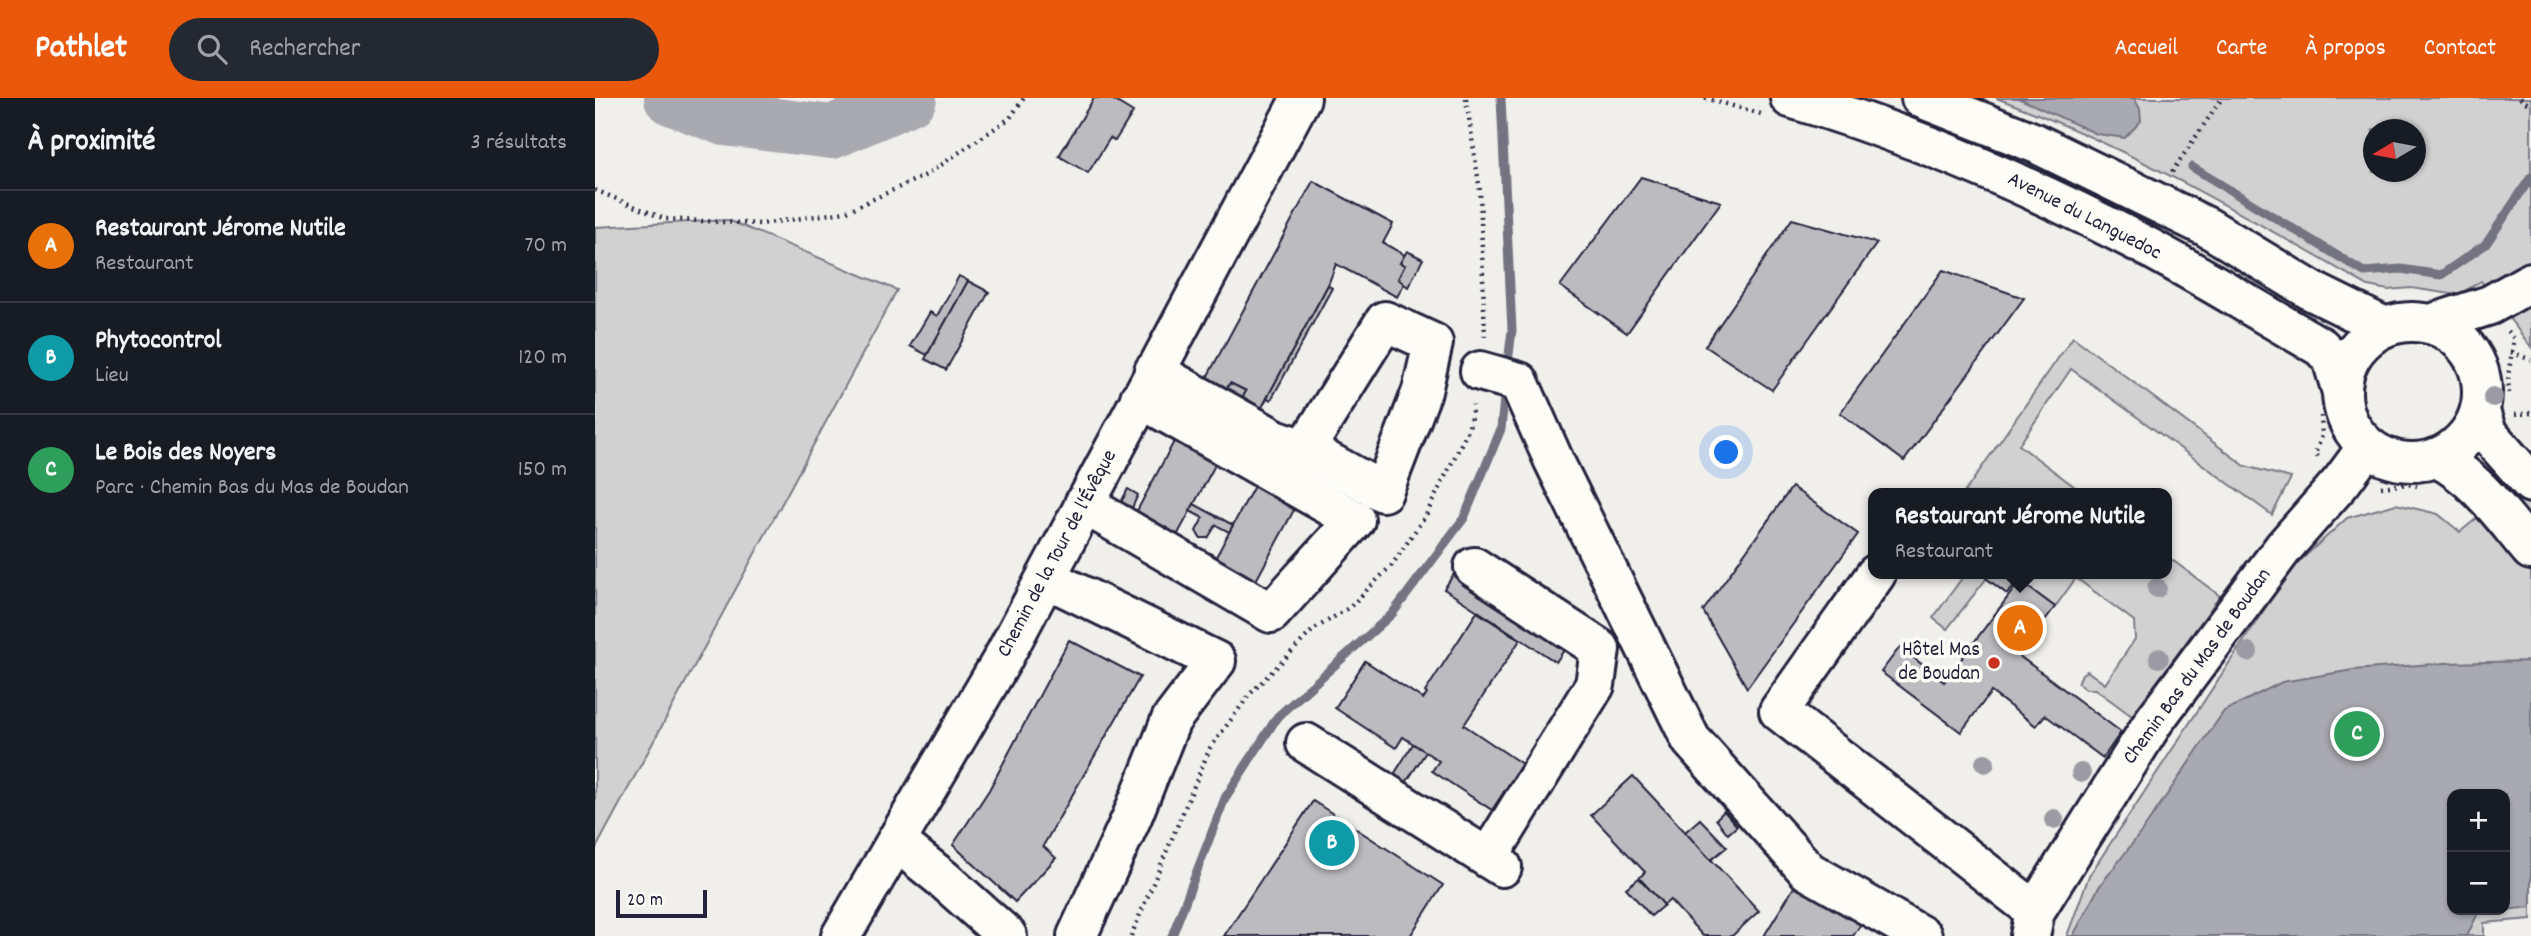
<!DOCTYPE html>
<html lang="fr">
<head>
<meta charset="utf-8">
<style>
	body { margin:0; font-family:Dekko,sans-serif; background:#242831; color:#f1f3f6 }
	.controls { position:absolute; right:21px; bottom:21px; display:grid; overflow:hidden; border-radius:14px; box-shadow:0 2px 5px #0004 }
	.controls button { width:63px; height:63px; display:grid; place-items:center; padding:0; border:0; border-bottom:2px solid #363941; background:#171b24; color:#f1f3f6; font:35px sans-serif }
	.compass { position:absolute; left:1768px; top:21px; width:63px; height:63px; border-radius:50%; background:#171b24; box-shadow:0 2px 5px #0004; rotate:260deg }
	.scale { position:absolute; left:21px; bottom:18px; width:91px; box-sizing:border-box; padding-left:7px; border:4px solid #22223b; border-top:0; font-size:19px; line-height:24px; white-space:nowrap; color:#22223b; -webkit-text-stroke:5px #fdfcf7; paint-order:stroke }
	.you { position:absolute; left:1132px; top:355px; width:24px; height:24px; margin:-18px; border:5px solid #fff; border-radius:50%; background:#1a73e8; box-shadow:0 0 0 10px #1a73e833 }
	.badge { display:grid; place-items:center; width:46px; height:46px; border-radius:50%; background:#ea580c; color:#fff; font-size:23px; font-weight:700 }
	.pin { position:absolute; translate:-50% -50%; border:4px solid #fff; box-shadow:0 2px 7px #0006 }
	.popup { position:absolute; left:1273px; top:390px; width:304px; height:91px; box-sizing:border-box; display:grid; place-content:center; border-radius:14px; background:#171b24; filter:drop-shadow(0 2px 5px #0005); font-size:23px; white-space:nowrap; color:#9ea1a6 }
	.popup b { font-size:26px; color:#f1f3f6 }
	.popup::after { content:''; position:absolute; left:50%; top:100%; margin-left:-14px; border:14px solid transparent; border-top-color:#171b24 }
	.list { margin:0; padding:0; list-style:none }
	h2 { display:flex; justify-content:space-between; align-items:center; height:91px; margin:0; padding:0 28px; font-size:30px }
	h2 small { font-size:23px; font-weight:400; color:#9ea1a6 }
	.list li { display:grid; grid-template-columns:46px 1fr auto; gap:21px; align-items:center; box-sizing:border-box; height:112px; padding:0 28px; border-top:2px solid #363941 }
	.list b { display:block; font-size:26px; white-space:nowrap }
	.list p { margin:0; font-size:23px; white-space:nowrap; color:#9ea1a6 }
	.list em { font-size:23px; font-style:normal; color:#9ea1a6 }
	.icon { flex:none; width:38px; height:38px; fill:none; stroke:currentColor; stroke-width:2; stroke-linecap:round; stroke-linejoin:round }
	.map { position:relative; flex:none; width:1936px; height:838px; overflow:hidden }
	header { display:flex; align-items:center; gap:42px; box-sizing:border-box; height:98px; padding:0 35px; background:#ea580c; color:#fff }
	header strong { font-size:33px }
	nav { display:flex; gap:38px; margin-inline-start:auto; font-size:24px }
	.search { width:490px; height:63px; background:#242831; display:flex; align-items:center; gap:18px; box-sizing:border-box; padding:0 24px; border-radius:38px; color:#9ea1a6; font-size:26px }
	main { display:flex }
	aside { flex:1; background:#171b24 }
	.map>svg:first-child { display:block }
</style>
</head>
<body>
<header>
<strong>Pathlet</strong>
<div class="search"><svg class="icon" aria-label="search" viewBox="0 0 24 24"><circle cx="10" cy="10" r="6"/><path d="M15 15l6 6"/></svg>Rechercher</div>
<nav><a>Accueil</a><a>Carte</a><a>À propos</a><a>Contact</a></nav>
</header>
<main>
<aside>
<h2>À proximité<small>3 résultats</small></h2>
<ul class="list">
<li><span class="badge" style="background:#e8710a">A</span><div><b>Restaurant Jérome Nutile</b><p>Restaurant</p></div><em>70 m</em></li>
<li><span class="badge" style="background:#0f9aa8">B</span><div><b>Phytocontrol</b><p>Lieu</p></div><em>120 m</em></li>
<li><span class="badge" style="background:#2e9e5b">C</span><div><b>Le Bois des Noyers</b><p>Parc · Chemin Bas du Mas de Boudan</p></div><em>150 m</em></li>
</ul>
</aside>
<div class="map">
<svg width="1936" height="838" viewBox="0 0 1936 838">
	<rect width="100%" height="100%" fill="#f0efec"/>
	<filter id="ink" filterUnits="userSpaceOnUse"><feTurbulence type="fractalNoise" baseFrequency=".0143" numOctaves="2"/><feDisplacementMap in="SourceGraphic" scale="14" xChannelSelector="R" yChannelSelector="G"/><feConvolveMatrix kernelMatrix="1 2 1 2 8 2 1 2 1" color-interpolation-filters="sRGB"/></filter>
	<g filter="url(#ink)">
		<g fill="#d2d1d1" stroke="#7a7a86" stroke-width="2" fill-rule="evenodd">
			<path d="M1401 0H1936V249L1886 183 1863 197 1816 190 1793 192 1773 188C1653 119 1532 48 1401 0ZM1778 32H1820V74H1778Z"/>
			<polygon points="133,122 302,192 0,752 0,129"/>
			<polygon points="1478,239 1650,368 1696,380 1677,417 1476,271 1424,347 1488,395 1369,395"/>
			<path d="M1936 376V821L1889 825V838H1472L1494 778 1696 471 1752 420 1801 406 1843 416 1865 434ZM1857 696H1910V812H1857Z"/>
			<polygon points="1572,458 1625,498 1537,618 1500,591 1491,591 1483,585 1487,576 1492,573 1510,586 1540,541 1539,523 1481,480 1460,509 1425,483 1428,476 1572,476"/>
			<polygon points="1370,476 1395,476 1352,531 1338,520"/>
		</g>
		<g fill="#a9a9b0" stroke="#737381" stroke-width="2">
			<polygon points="1423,0 1539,0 1545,11 1546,23 1530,40 1502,36"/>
			<polygon points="1936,563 1936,809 1910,812 1910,696 1857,696 1857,812 1909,812 1883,815 1872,838 1478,838 1504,789 1550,729 1629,613 1687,584 1758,572 1850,565"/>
		</g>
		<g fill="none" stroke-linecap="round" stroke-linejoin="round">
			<g stroke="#737381" stroke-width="9">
				<polyline points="906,0 917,232 912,273"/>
				<polyline points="1597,69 1769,174 1806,171 1846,177 1891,146 1936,79"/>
				<polyline points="577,838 630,700 683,618 797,516 869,420 906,331 910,290"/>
			</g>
			<polyline stroke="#a9a9b0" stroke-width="54" points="76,0 130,21 237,34 315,0"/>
		</g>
		<g fill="#bcbcc0" stroke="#22223b" stroke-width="2">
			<polygon points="499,0 515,0 538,14 520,43 515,40 493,75 464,58"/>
			<polygon points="1046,79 1126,104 1032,235 965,188"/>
			<polygon points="718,83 798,126 788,145 810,157 805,165 810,167 803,181 810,184 802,199 741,166 733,187 665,313 646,302 651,293 635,285 630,293 610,283"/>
			<polygon points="1197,121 1282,145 1177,292 1110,248"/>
			<polygon points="812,153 828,161 813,189 803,181 810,167 805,165"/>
			<polygon points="1348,172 1429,200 1309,363 1245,315"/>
			<polygon points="364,178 373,183 332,257 315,248 335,214 342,218"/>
			<polygon points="373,183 394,194 351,272 330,261"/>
			<polygon points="733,187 737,190 676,302 672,300"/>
			<polygon points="635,285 651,293 646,302 630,293"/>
			<polygon points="599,306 641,328 577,447 536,424"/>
			<polygon points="680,349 721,371 657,490 616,468"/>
			<polygon points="1197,389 1263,436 1152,590 1108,513"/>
			<polygon points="533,391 543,397 535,414 524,408"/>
			<polygon points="599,406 638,427 634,434 621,427 613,440 605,440 601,433 608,420 595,413"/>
			<polygon points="863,470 975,543 961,564 849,491"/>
			<polygon points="1394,476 1428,476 1412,496 1391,480"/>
			<polygon points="1425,483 1460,509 1423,557 1526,634 1508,660 1450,617 1441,628 1396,594 1366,634 1286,574 1305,549 1349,584"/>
			<polygon points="882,514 925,542 869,627 927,666 897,712 837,673 844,663 808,639 801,650 740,610 770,563 828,601 832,596 830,594"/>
			<polygon points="474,542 545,579 448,748 461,760 420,804 358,747 394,692"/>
			<polygon points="818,646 831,654 810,686 798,678"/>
			<polygon points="1038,678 1164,813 1137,838 1108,838 1075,802 1069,807 1044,780 1050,774 996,717"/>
			<polygon points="718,703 848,787 815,838 629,838"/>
			<polygon points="1129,713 1142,728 1133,736 1121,721"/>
			<polygon points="1105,721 1132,749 1116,762 1090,734"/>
			<polygon points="1044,780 1069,807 1056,818 1031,790"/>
			<polygon points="1201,786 1266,826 1258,838 1169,838"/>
		</g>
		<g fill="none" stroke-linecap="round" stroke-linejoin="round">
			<g stroke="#22223b" stroke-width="44">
				<g id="minor">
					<path d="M1195 0C1317 36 1434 87 1547 146 1608 178 1666 215 1726 249L1737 261 1746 291"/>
					<polyline points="1326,0 1440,45 1612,129 1717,193 1790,229"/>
					<polygon points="790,223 838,245 827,293 788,394 710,351"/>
					<circle cx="1817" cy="294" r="70"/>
					<polyline points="1836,226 1895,207 1936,184"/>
					<polyline points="559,273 680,341 710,351"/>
					<polyline points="885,273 924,284 959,363 1096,642 1213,773 1327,838"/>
					<polyline points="1885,314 1892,335 1936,385"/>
					<path d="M1842 360C1881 379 1908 419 1936 452"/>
					<polyline points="489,406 676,515 760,422 545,300"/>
					<polyline points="879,469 1005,551 1000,587 893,760"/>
					<polyline points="1281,476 1184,613 1440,813"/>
					<polyline points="451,480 621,563 576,622 537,719 482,838"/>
					<polyline points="711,645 907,769"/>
					<polyline points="302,744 348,781 412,838"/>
					<polyline points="246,838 407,562 706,0"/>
					<polyline points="1435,838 1440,813 1559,623 1689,449 1747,383 1772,349"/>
				</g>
			</g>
			<g stroke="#22223b" stroke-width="4.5" stroke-dasharray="2 5" stroke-linecap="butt">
				<polyline points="871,0 885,93 890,240"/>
				<polyline points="1110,0 1166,16"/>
				<polyline points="1925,0 1936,8"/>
				<polyline points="1577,74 1627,0"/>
				<polyline points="0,92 70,121 165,126 250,114 331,77 415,20 429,0"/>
				<polyline points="1913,233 1919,241 1913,278 1914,295"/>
				<polyline points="1916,254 1936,262"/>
				<polyline points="1920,317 1936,315"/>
				<polyline points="1723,359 1720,356 1727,338 1726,318"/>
				<polyline points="1786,389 1813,386 1822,388"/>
				<polyline points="536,838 615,650 655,596 718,532 755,509 797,467 831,417 874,330 878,307"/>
			</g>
			<use href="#minor" stroke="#fdfcf7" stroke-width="38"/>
		</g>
		<g fill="#9c9ba3">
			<circle cx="1898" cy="299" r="10"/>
			<circle cx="1562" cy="490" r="10"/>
			<circle cx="1653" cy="554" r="10"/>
			<circle cx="1564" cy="560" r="10"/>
			<circle cx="1390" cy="665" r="10"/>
			<circle cx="1486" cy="675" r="10"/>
			<circle cx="1459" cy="721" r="10"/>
		</g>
	</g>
	<circle fill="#c8321e" stroke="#fdfcf7" stroke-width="2.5" cx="1399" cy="565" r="7"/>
	<g text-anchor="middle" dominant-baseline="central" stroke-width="7" stroke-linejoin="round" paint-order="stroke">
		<g font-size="21" fill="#22223b" stroke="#fdfcf7">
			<text transform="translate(1489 119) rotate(27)">Avenue du Languedoc</text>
			<text transform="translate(463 456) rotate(-62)">Chemin de la Tour de l'Évêque</text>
			<text transform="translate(1603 569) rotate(-54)">Chemin Bas du Mas de Boudan</text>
		</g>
		<g font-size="21" fill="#22223b" stroke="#fdfcf7" text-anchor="end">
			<text x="1385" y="553">Hôtel Mas<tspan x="1385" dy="24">de Boudan</tspan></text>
		</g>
	</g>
</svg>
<div class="controls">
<button>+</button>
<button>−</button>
</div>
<svg class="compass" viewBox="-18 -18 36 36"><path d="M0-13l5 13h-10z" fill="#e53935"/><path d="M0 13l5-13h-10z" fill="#9ea1a6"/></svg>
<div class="scale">20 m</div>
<div class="you"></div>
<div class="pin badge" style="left:1425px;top:530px;background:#e8710a">A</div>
<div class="popup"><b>Restaurant Jérome Nutile</b>Restaurant</div>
<div class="pin badge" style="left:737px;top:745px;background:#0f9aa8">B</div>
<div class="pin badge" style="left:1762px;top:636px;background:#2e9e5b">C</div>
</div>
</main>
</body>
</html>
